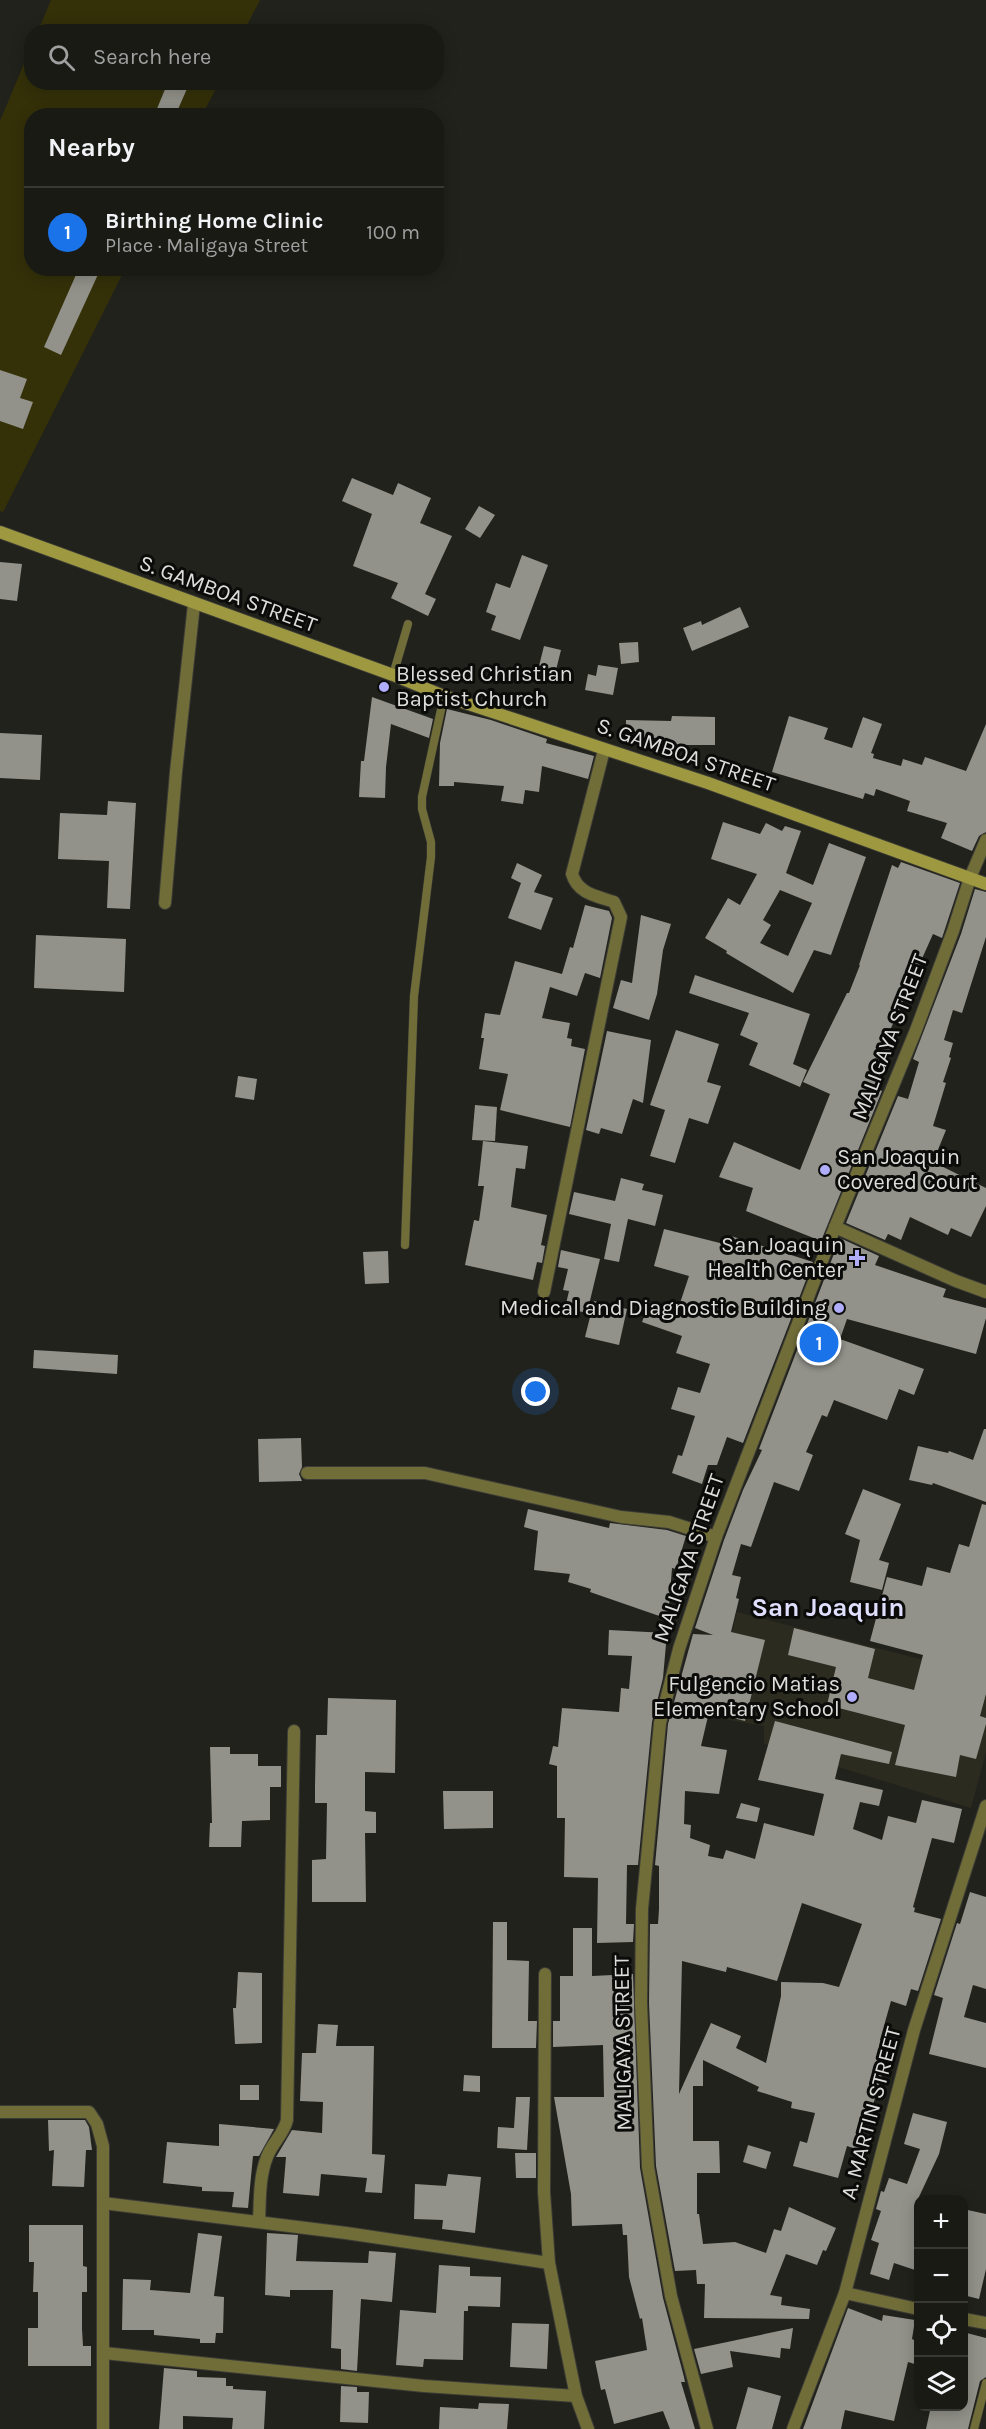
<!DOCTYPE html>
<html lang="en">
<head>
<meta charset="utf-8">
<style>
	body { margin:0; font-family:Karla,sans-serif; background:#23231e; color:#f1f3f6 }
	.controls { position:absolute; right:18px; bottom:18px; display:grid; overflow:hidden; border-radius:12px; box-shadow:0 3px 15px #0003 }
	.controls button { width:54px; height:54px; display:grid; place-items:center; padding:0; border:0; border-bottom:2px solid #383834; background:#1a1a15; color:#f1f3f6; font:30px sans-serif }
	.you { position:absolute; left:536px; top:1392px; width:21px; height:21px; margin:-15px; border:4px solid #fff; border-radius:50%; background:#1a73e8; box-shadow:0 0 0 9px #1a73e833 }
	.badge { display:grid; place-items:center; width:39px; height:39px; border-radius:50%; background:#1a73e8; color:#fff; font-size:20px; font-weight:700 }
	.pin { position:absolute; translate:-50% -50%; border:3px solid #fff; box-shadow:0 2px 6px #0006 }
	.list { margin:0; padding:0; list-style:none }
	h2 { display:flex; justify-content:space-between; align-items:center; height:78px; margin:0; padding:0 24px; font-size:26px }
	h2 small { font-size:20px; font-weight:400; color:#9fa1a0 }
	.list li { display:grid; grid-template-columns:39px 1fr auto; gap:18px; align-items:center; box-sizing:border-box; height:90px; padding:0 24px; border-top:2px solid #383834 }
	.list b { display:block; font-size:22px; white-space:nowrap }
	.list p { margin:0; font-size:20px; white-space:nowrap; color:#9fa1a0 }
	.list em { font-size:20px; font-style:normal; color:#9fa1a0 }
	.icon { flex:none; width:33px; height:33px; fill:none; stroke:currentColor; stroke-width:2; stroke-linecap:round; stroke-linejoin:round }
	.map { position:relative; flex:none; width:986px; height:2429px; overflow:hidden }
	.search { position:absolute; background:#1a1a15; box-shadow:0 3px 15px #0003; left:24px; top:24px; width:420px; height:66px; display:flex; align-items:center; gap:15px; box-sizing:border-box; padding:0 21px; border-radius:24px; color:#9fa1a0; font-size:22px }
	.panel { position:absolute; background:#1a1a15; box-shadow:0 3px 15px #0003; left:24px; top:108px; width:420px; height:168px; border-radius:24px }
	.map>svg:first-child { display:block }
</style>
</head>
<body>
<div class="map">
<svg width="986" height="2429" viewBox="0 0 986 2429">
	<rect width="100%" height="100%" fill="#22221c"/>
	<polygon fill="#2c2b20" points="737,1612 986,1676 986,1752 971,1808 764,1744 764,1726 712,1717"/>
	<g fill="#343109">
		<polygon points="51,0 260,0 244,31 38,31"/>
		<polygon points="31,47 32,82 219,83 202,115 32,116 32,268 125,269 3,512 0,511 0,121"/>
	</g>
	<g fill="#92928b" fill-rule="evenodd">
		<polygon points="168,82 190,82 175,116 154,116"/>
		<polygon points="79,268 101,268 61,355 44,347"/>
		<polygon points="0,370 27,379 20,398 33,402 23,429 0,421"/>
		<polygon points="352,478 393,495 398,483 431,498 420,523 452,536 425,594 436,599 428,616 391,598 398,583 353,566 372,514 342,501"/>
		<polygon points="479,506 495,515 480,538 465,529"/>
		<polygon points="522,555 548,565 520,640 491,630 496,616 486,612 496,583 510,588"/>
		<polygon points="0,562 22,564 17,601 0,599"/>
		<polygon points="740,607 749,627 692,651 683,628 701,621 702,625"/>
		<polygon points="638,642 639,662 621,664 619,643"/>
		<polygon points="544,646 561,650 556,670 539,666"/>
		<polygon points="598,665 618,668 613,695 585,690 588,674 596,676"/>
		<polygon points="372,697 433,719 429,738 391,724 386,767 385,798 359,797 361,761 364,761"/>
		<polygon points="447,709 491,720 547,739 546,743 594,756 588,779 542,766 539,792 525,790 523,804 501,801 504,786 454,782 454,786 439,786 440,743"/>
		<polygon points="672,716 715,717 715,745 660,745 660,738 626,737 626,720 671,721"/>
		<polygon points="789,716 828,728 824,739 852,748 863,717 882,724 871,753 874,754 873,758 901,766 903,759 922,765 925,757 966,771 986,724 986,832 979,836 972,851 941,838 947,823 907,811 910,801 876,789 874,796 865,793 863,799 772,772"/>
		<polygon points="0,733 42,735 40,780 0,778"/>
		<polygon points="108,801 136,803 130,909 107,908 109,861 58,859 60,813 107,815"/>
		<path d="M723 822 760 834 766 823 782 831 785 826 801 831 786 873 813 885 829 843 866 857 831 955 814 950 793 993 726 953 727 951 705 938 728 898 740 905 757 874 711 859ZM780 890 812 903 788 956 760 943 771 925 763 920Z"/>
		<polygon points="901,862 960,883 942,938 933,934 883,1046 892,1050 875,1088 882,1091 821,1241 746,1211 753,1188 719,1177 734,1142 800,1170 830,1094 803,1082 847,993 849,993 860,965 859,965 892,865 898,868"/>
		<polygon points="517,863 542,875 534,892 553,898 541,930 508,918 521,883 511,878"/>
		<polygon points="975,889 986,892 986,937 962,1013 953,1010 944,1040 953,1043 949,1057 951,1058 943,1082 946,1083 933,1126 946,1130 933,1162 986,1188 986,1206 971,1237 951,1228 948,1235 910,1217 901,1240 888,1234 885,1240 846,1223 898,1096 908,1099 919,1062 913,1059 961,934"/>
		<polygon points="585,905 609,911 612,918 600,978 585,973 577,996 550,987 542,1018 570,1023 567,1038 572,1039 571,1046 585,1049 570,1127 500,1110 508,1074 479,1069 484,1038 481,1038 485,1013 500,1015 515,961 562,974 570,947 573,948"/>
		<polygon points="641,915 671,924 663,950 657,994 649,1020 613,1008 621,980 632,983"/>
		<polygon points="36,935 126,939 124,992 34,988"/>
		<polygon points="695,975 810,1014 793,1064 807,1070 800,1087 749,1065 758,1043 740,1035 749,1013 689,993"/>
		<polygon points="676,1030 719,1044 707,1082 721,1086 708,1124 689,1118 675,1163 650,1156 665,1110 650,1105"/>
		<polygon points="607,1031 651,1040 643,1103 633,1099 622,1134 601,1128 599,1134 586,1130"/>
		<polygon points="238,1076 257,1079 254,1100 235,1097"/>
		<polygon points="475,1105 497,1107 495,1141 472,1140"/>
		<polygon points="483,1141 528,1146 525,1169 516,1168 511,1207 547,1215 541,1245 545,1246 542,1263 537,1262 533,1280 465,1265 474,1220 479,1221 484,1186 478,1186"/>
		<polygon points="621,1178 644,1184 642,1190 663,1195 655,1226 628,1219 619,1262 604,1259 611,1224 569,1214 574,1192 615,1201"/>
		<polygon points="664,1229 728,1245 731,1236 813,1262 743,1443 727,1437 717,1465 708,1465 702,1484 672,1473 678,1455 682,1456 695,1416 671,1409 678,1387 700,1393 710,1364 676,1353 682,1336 642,1322 650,1302 677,1312 689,1276 654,1266"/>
		<path d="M840 1238 879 1256 875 1265 946 1289 943 1297 986 1308V1318L976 1354 847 1319 840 1339 924 1369 914 1395 899 1389 887 1420 834 1400 827 1417 822 1415 806 1452 813 1455 799 1491 774 1482 751 1547 741 1544 732 1575 741 1577 736 1598 739 1599 731 1632 765 1640 745 1721 709 1712 701 1746 727 1750 719 1794 685 1791 684 1824 691 1825 690 1838 710 1845 708 1856 723 1859 726 1850 755 1859 764 1823 814 1836 824 1794 758 1780 775 1721 892 1752 889 1764 841 1754 835 1779 883 1790 879 1806 860 1802 853 1829 882 1840 888 1816 916 1823 922 1800 962 1809 954 1843 932 1838 913 1907 915 1908 914 1912 941 1919 918 1991 911 1989 906 2006 891 2001 880 2040 891 2044 873 2105 867 2103 858 2131 865 2133 859 2150 847 2146 838 2178 793 2166 800 2141 807 2143 815 2113 791 2108 792 2102 757 2091 759 2087 703 2060V2086H693V2141H719L720 2173H697V2214H699L703 2244 735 2242 766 2253 774 2229 781 2231 789 2207 836 2228 826 2251 823 2250 817 2265 786 2254 770 2295 782 2297 781 2305 810 2309 809 2319 704 2318 705 2284H697L696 2270 675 2271 656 2166 649 2003 650 1924H658L659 1909V1866L655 1865 668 1724 693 1634 713 1635 695 1628 724 1540 743 1490 762 1450 759 1449ZM802 1903 862 1924 839 1987 823 1983 781 1982V1996L766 2063 736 2048 741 2036 711 2023 679 2094 682 1961 726 1972 727 1967 777 1981Z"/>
		<polygon points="561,1250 600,1259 587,1313 565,1308 569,1291 563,1290 568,1269 558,1267"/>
		<polygon points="388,1251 389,1283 365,1284 363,1252"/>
		<polygon points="594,1301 627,1309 619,1345 585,1337"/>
		<polygon points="34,1350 118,1355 117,1374 33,1368"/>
		<polygon points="984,1429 986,1429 986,1502 933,1483 932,1485 909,1480 918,1446 948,1453 949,1451 973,1460"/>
		<polygon points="301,1438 302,1467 299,1474 302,1481 259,1482 258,1439"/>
		<polygon points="863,1489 901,1504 879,1560 889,1563 882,1590 850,1582 860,1540 845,1534"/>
		<polygon points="982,1504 986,1505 986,1694 980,1716 986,1718 986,1724 976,1759 960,1755 956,1777 895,1765 905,1725 827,1705 836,1667 788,1655 794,1628 875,1649 868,1678 914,1690 923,1655 870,1641 887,1577 922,1586 927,1567 950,1573 959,1544 969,1547"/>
		<polygon points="528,1509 609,1528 610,1523 667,1530 686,1536 676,1569 672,1568 668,1619 590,1592 591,1589 568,1582 570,1574 534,1570 538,1531 524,1527"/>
		<polygon points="609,1630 667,1633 663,1678 652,1722 638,1865 627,1865 626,1924 634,1924 633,1942 597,1943 598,1878 564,1877 565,1818 557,1818 557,1766 549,1764 553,1746 558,1747 562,1708 619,1712 621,1688 629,1689 632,1656 608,1655"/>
		<polygon points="328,1698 396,1700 395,1773 365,1772 365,1811 376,1812 376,1833 365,1833 366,1902 312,1902 312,1860 326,1859 327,1803 315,1803 315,1786 316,1735 327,1735"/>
		<polygon points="210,1747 230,1747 230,1754 258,1754 258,1766 281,1766 281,1787 270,1787 270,1820 242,1821 241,1847 209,1847 210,1823 212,1823"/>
		<polygon points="443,1791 493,1791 493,1828 444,1829"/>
		<polygon points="741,1803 760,1808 757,1822 736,1818"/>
		<polygon points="970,1892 986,1897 986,1989 973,1985 964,2017 986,2023 986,2068 929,2054 943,1998 934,1995 957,1923 960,1924 961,1921"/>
		<polygon points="493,1922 507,1922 507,1960 529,1961 528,2021 537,2021 536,2048 492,2048"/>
		<polygon points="573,1928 592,1928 592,1976 633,1974 640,2168 663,2298 684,2377 685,2382 681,2382 695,2429 670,2429 663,2411 614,2424 605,2389 601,2390 595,2361 647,2350 642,2318 640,2319 629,2277 627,2235 623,2235 622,2224 572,2226 571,2194 554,2097 604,2097 603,2045 553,2047 553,2021 560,2021 560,1976 573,1976"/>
		<polygon points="238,1972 262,1973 262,2043 235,2044 233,2008 236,2008"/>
		<polygon points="318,2024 338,2025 336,2046 374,2046 372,2154 385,2155 382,2193 365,2192 367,2178 321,2174 319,2196 283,2193 286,2157 276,2157 292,2130 322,2133 323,2102 300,2101 302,2053 316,2053"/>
		<polygon points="464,2075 480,2076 480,2092 463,2091"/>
		<rect x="240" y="2085" width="19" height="15"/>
		<polygon points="516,2097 530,2097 527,2150 497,2148 498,2127 514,2128"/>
		<polygon points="913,2113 947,2122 939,2154 918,2199 918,2271 894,2263 889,2280 870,2274 879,2243 871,2240 881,2211 876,2209 881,2191 884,2192 889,2178 907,2184 920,2149 904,2144"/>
		<polygon points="48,2120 85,2120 89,2127 92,2150 86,2150 84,2187 52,2186 54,2150 49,2151"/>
		<polygon points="219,2124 274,2129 259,2156 253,2156 248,2208 232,2207 234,2192 202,2191 202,2187 163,2183 167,2142 219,2146"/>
		<polygon points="748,2145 771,2152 766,2169 743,2162"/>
		<polygon points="515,2153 536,2153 536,2178 516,2178"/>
		<polygon points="448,2174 481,2177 475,2233 442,2229 443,2220 414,2219 415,2184 446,2186"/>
		<polygon points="963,2209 986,2214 986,2269 979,2299 963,2295"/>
		<polygon points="29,2225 83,2225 83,2266 87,2267 87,2292 82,2292 82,2329 83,2346 91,2346 91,2366 28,2366 28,2328 38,2328 38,2292 33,2292 34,2262 29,2262"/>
		<polygon points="198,2233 222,2236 214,2296 224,2297 223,2333 216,2333 215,2343 200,2343 200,2339 154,2335 154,2330 122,2330 123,2279 151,2280 150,2290 190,2293"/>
		<polygon points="267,2233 298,2235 296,2261 368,2263 369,2251 396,2253 392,2302 361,2299 357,2371 341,2369 341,2349 331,2348 333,2290 290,2290 290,2297 265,2295"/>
		<polygon points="439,2265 470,2267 470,2276 501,2277 500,2307 468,2306 468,2311 464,2311 463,2360 424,2359 423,2367 396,2365 400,2310 436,2313"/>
		<polygon points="848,2308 882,2321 883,2315 915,2320 912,2339 918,2342 918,2365 908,2362 894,2421 845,2410 841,2429 803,2429"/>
		<polygon points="512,2323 549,2324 547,2369 510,2367"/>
		<polygon points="793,2328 790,2349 781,2348 780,2358 730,2351 733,2367 701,2374 694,2349"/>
		<polygon points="963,2332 986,2338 986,2377 980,2381 968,2429 926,2429 931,2406 963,2406"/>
		<polygon points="164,2368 197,2371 197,2377 226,2378 226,2386 233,2386 233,2389 266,2391 264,2429 232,2429 233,2418 183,2416 183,2429 159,2429"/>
		<polygon points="341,2386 357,2387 357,2392 369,2392 368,2423 340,2422"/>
		<polygon points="748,2387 781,2396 772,2429 736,2429"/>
		<polygon points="479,2403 509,2404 507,2429 439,2429 440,2407 478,2409"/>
	</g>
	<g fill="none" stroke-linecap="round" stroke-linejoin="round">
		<g stroke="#3c3c36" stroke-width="9">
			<g id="service">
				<polyline points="393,675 408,624"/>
				<polyline points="405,1245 414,996 431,857 431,842 422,809 422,797 444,696"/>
				<polyline points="974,2429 986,2383"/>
			</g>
		</g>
		<g stroke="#3c3c36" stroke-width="14">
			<g id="minor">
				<polyline points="165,903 176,772 194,604"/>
				<polyline points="835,1227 956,1281 986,1292"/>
				<path d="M544 1292 621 917 614 902C597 896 578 894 572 874L604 750"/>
				<polyline points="307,1473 425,1473 621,1517 669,1522 716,1537"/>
				<polyline points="545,1974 544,2192 549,2263 576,2396 588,2429"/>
				<polyline points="0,2112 89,2112 97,2124 103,2146 103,2429"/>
				<polyline points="103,2203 346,2233 549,2263"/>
				<path d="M259 2222C260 2201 259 2177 267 2157 272 2143 284 2134 287 2120L294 1731"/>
				<polyline points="845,2293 918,2309"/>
				<polyline points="964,2319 986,2323"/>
				<polyline points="104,2353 424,2386 576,2396"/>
				<polyline points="707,2429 671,2296 648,2167 641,2003 642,1909 660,1723 679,1649 716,1537 835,1227 916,1030 953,931 970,878 986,840"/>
				<polyline points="793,2429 845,2293 914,2030 986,1806"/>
			</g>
		</g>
		<g stroke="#3c3c36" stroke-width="14">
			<polyline id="secondary" points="0,532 393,675 444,696 708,783 986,884"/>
		</g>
		<use href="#service" stroke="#706d39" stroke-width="8"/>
		<use href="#minor" stroke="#706d39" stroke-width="12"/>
		<use href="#secondary" stroke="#9e9840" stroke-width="12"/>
	</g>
	<g fill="#b0aefa" stroke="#0b0b09" stroke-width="2">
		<circle cx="384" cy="687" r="6"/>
		<circle cx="825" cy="1170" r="6"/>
		<path d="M854 1249h6v6h6v6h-6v6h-6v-6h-6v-6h6z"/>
		<circle cx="839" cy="1308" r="6"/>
		<circle cx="852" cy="1697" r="6"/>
	</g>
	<g text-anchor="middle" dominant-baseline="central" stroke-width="6" stroke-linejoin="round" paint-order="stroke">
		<g font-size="22" fill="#ddddd9" stroke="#0b0b09">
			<text transform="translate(228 594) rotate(20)">S. GAMBOA STREET</text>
			<text transform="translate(686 755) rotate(19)">S. GAMBOA STREET</text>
			<text transform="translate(890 1037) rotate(-69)">MALIGAYA STREET</text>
			<text transform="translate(689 1558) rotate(-71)">MALIGAYA STREET</text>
			<text transform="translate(623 2043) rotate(-91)">MALIGAYA STREET</text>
			<text transform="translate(871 2113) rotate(-75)">A. MARTIN STREET</text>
		</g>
		<g font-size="22" fill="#ddddd9" stroke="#0b0b09" text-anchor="end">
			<text x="396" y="674" text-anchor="start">Blessed Christian<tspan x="396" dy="25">Baptist Church</tspan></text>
			<text x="837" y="1157" text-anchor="start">San Joaquin<tspan x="837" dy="25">Covered Court</tspan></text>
			<text x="844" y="1245">San Joaquin<tspan x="844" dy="25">Health Center</tspan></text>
			<text x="827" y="1308">Medical and Diagnostic Building</text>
			<text x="840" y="1684">Fulgencio Matias<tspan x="840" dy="25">Elementary School</tspan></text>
		</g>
		<g font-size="26" font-weight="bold" fill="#dfdffd" stroke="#0b0b09">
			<text x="828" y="1607">San Joaquin</text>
		</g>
	</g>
</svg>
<div class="controls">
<button>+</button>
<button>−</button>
<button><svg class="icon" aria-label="locate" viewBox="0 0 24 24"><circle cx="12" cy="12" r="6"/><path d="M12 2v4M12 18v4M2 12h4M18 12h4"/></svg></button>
<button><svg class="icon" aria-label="layers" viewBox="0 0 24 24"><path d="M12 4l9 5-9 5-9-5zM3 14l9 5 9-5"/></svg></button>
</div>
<div class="you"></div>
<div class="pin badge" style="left:819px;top:1343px">1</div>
<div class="search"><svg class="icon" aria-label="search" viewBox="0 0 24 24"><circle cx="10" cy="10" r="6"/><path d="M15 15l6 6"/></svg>Search here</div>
<section class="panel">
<h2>Nearby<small></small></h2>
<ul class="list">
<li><span class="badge">1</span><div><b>Birthing Home Clinic</b><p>Place · Maligaya Street</p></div><em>100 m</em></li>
</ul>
</section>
</div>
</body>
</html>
